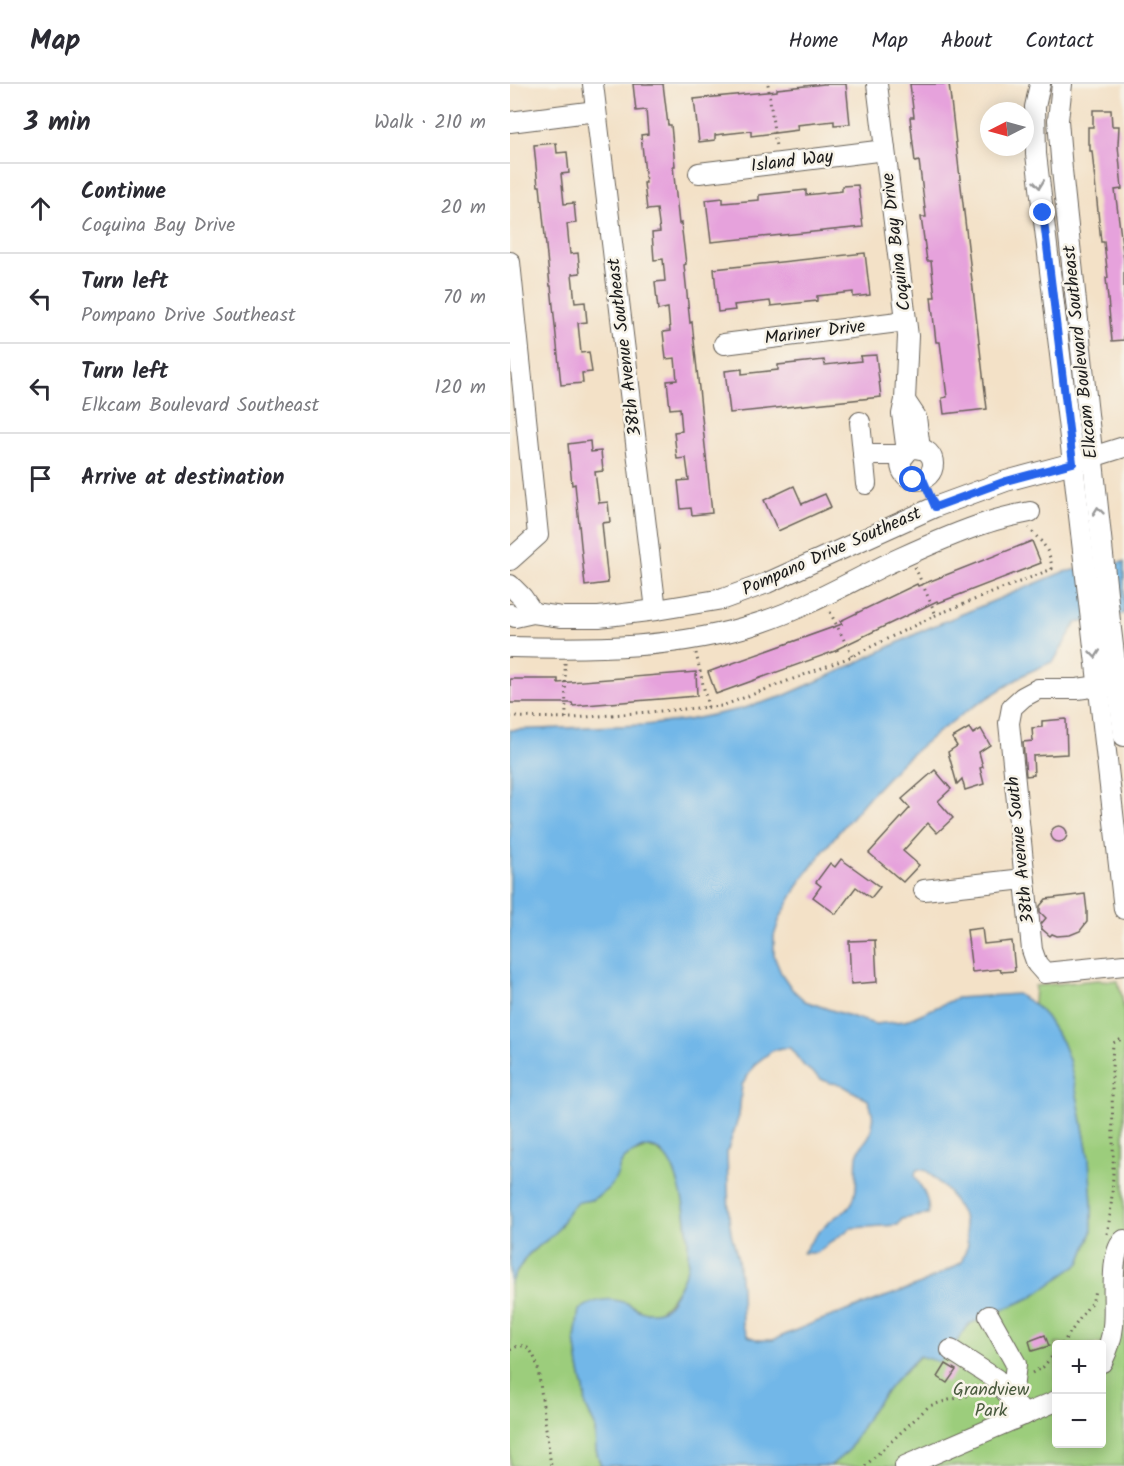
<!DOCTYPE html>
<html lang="en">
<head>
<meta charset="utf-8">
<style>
	body { margin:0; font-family:Kalam,sans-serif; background:#f2f2f3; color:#2b2b33 }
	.controls { position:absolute; right:18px; bottom:18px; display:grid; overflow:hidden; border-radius:6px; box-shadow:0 3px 15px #0003 }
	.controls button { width:54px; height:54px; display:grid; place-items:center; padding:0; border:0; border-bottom:2px solid #e1e1e2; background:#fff; color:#2b2b33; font:30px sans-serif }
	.compass { position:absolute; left:470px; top:18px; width:54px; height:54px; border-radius:50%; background:#fff; box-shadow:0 3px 15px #0003; rotate:264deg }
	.stop { position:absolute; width:18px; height:18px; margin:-14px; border:4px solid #2563eb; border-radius:50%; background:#fff }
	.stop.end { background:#2563eb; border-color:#fff; box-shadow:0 2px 6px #0008 }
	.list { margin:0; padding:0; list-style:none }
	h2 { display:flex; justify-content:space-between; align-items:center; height:78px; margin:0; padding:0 24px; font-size:26px }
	h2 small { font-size:20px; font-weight:400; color:#7c7c81 }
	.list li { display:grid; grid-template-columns:39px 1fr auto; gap:18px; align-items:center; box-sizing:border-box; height:90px; padding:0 24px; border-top:2px solid #e1e1e2 }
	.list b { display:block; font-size:22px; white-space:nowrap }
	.list p { margin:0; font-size:20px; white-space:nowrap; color:#7c7c81 }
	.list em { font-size:20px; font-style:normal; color:#7c7c81 }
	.icon { flex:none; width:33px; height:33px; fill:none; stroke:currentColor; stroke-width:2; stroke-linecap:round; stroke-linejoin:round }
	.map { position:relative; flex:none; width:614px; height:1382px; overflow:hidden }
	header { display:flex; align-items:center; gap:36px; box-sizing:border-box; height:84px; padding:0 30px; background:#fff; border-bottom:2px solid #e1e1e2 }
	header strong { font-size:28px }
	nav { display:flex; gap:33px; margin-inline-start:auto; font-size:21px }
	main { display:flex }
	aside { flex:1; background:#fff }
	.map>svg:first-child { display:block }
</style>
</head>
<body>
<header>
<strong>Map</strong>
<nav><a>Home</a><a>Map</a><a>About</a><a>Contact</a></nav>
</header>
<main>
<aside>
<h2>3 min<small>Walk · 210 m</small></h2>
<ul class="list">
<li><svg class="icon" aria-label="ahead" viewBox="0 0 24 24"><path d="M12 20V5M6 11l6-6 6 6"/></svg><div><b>Continue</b><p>Coquina Bay Drive</p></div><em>20 m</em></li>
<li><svg class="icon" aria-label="left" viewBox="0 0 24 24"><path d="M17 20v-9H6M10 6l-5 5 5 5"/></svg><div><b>Turn left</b><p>Pompano Drive Southeast</p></div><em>70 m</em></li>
<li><svg class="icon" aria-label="left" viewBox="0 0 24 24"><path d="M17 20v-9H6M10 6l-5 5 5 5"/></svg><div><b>Turn left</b><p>Elkcam Boulevard Southeast</p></div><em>120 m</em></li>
<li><svg class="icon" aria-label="arrive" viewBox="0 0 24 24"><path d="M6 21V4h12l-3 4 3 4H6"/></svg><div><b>Arrive at destination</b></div></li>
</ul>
</aside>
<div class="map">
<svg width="614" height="1382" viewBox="0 0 614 1382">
	<rect width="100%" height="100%" fill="#f7f3e8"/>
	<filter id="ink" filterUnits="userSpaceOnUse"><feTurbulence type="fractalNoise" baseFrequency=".0167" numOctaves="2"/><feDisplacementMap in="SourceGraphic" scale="12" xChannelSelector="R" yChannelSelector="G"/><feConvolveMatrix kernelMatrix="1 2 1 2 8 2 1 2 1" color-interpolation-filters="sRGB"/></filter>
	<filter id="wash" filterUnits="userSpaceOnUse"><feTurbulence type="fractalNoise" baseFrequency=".008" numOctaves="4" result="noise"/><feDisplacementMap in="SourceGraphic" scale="24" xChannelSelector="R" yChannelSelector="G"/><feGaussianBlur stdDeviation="1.35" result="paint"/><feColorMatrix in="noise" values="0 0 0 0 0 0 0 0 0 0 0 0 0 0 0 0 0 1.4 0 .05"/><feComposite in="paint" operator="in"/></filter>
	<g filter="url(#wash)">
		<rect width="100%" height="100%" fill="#f3e1c7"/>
		<g fill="#9ccd7c" stroke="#5c744c" stroke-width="1.5" fill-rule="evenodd">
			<path d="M588 896 608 897 612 913 614 931V1382H320L338 1367 363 1324 383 1299 410 1272 441 1266 459 1240 520 1214 570 1179 582 1148V1120L579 1075 567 1011 559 976 552 958 536 933 524 920 525 902ZM546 1260H592V1360H546Z"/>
			<path d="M139 1063C149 1067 158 1072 163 1083 174 1106 176 1135 178 1160 178 1166 179 1173 179 1179 177 1187 172 1197 168 1204 153 1230 143 1236 117 1219L69 1226 65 1255 69 1283 75 1310 76 1323 85 1342 86 1366 91 1382H0V1199L17 1172 44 1150 51 1141 56 1129 65 1120 71 1117 82 1116 108 1088 110 1079 116 1072Z"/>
		</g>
		<path fill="#72b7e8" stroke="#476a82" stroke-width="1.5" fill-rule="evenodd" d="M614 478V530L566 539 544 577 517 589 461 624 428 648 392 678 358 714 322 756 292 795 270 834 264 852V872L271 889 282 905 295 917 318 925 365 940 395 937 447 914 507 910 524 920 536 933 552 958 559 976 567 1011 579 1075 582 1120V1148L570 1179 520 1214 459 1240 441 1266 429 1278 409 1272 383 1299 363 1324 338 1367 320 1382H91L86 1366 85 1342 76 1323 75 1310 69 1283 65 1255 69 1226C83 1216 99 1212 116 1219 120 1220 124 1224 128 1226 134 1229 147 1229 154 1225 163 1218 178 1188 178 1177 180 1151 172 1067 140 1063 136 1063 130 1065 127 1067 102 1078 114 1087 101 1101 97 1106 89 1112 83 1115 78 1118 71 1116 66 1120 55 1127 53 1140 45 1149 37 1157 25 1163 17 1172 11 1180 6 1190 0 1199V646L135 641 178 636 231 625 271 613 330 587 414 546 553 488ZM271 964H280L294 982 311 995 320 999 330 1000 358 1016C362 1025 364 1034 362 1044 361 1055 349 1061 347 1072 345 1087 350 1110 339 1123 336 1128 329 1130 324 1134 312 1143 301 1156 293 1169H306L341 1144 388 1141 392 1135 418 1130C421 1117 411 1103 405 1092L406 1087 409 1085 417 1087 439 1109 453 1132 458 1161 451 1179 411 1200 303 1239 263 1256H248L238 1252 232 1241 231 1204 228 1175 221 1149 219 1133 217 1068 229 1032 232 1001 245 980 262 967Z"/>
		<g id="blocks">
			<g fill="#e6a2dc">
				<polygon points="123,0 153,0 158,41 161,41 165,82 163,82 169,140 171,139 176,180 174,181 180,239 182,238 202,429 182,431 181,424 171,425 168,397 179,396 176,374 167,375 164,348 172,347 170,324 160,325 157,297 167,296 165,274 156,275 153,248 160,247 158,224 148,226 145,198 155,197 153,175 144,176 142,149 150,148 147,125 137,126 134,99 136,99 131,51 138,50 136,26 126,27"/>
				<polygon points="314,0 336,0 340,40 324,41 324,37 287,41 288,46 241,52 241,47 205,51 205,56 189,58 184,15 267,7 267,5"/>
				<polygon points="400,0 439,0 477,325 434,330 432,314 437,313 430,258 426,258 421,213 425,213 421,177 417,177 411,133 416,133 409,77 405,78 400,33 404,33"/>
				<polygon points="583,26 601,26 602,42 609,42 608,61 612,105 605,106 614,176 614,256 602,257 596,194 598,194 594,158 591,158 582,67 580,67 580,60 578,60 578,43 583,43"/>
				<polygon points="46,59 47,69 57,68 59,89 51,90 54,120 64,119 66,139 57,140 60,170 68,169 70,189 62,190 65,219 75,218 77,238 68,239 71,269 79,268 82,288 72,289 73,299 51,301 41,202 40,202 30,102 28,102 24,61"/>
				<polygon points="348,101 353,143 201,158 196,116 213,114 213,119 249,116 249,111 296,106 296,111 332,107 332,102"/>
				<polygon points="355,169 360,211 343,213 343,208 307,212 307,217 261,222 260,217 224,221 225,226 208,228 204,185"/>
				<polygon points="366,271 371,313 220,329 215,287 232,285 232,290 268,286 268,281 314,276 315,281 351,277 350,272"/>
				<polygon points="80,357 81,368 91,367 93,387 85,388 89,419 98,418 100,438 92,439 98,499 75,502 65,400 62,401 58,360"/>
				<polygon points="284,402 292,420 315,410 321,423 268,447 254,416"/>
				<polygon points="522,457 531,479 428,519 427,517 327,565 328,566 206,610 198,588 332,540 330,537 407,500 408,502"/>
				<polygon points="186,588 187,612 63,622 62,619 0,619 0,595 48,595 48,599"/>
				<polygon points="556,635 557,670 523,672 524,691 516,692 513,658 523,657 522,644 532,643 532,637"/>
				<polygon points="459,644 463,650 471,645 480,661 469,668 473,683 470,684 474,700 455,706 452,695 447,700 438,668 447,662 442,654"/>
				<polygon points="425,686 441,705 428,717 443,734 427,749 418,739 393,767 409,781 393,798 359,769 400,724 392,715"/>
				<circle cx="549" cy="750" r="8"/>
				<polygon points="331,775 370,803 361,814 346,803 326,830 303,813 311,802 306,798 320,779 325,783"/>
				<polygon points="575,810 577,827 577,838 570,847 560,851 547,852 542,850 540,852 532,845 531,840 536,834 530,828 530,822 536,815"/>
				<polygon points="472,844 474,860 502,857 505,887 491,888 490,885 462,888 457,846"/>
				<polygon points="365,856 367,898 341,900 339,857"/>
				<polygon points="535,1251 539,1262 522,1267 519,1257"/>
				<polygon points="436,1280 446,1286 437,1299 428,1293"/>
			</g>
		</g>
	</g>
	<g filter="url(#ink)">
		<use href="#blocks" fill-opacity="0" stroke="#676158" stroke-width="1.5"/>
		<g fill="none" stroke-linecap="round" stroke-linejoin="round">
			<g stroke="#676158" stroke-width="22">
				<g id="minor">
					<polyline points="83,0 146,526"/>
					<polyline points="367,0 398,252 395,316 392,330 397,368"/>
					<polyline points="530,0 525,23 526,70 563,379 614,825"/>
					<polyline points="552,0 548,36 552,86 600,537 614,652"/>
					<polyline points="0,38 86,27"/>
					<polyline points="189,89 375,66"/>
					<polyline points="0,178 28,451 0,476"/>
					<polyline points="214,260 396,237"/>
					<polyline points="396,318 406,333 410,365"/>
					<polyline points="350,338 356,400"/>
					<circle cx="407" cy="380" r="16"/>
					<polyline points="353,371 395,371"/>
					<polyline points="0,501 12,513 23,529"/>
					<polyline points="0,530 5,533 23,529 52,533 89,533 146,526 213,515 257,499 425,423 496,397 563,379 614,363"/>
					<path d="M0 563C84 565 171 565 252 538 294 524 335 501 375 481 408 466 441 450 476 439 490 434 505 431 520 428"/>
					<polyline points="600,597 589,602 567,605 528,605 513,613 502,623 499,639 522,866 527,880 535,889 614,881"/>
					<polyline points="414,806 514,795"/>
					<polyline points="479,1232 506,1280 502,1314"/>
					<polyline points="441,1266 486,1295 514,1331"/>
					<path d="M592 1278C597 1268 602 1253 603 1242 606 1222 598 1169 614 1156"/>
					<polyline points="395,1382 546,1317"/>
				</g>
			</g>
			<g stroke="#676158" stroke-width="3" stroke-dasharray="1.5 4.5" stroke-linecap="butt">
				<polyline points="258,0 266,63"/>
				<polyline points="405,483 426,531"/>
				<polyline points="320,528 342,572"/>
				<polyline points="186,569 198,623"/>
				<polyline points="55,579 56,634"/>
				<path d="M0 633 64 634 212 622 338 574 426 531 542 485C540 464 532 459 519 444"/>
				<path d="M597 1150C609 1087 599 1022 603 959L612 955"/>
				<polyline points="552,1260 583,1216 585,1206"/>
				<path d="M0 1266C17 1254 24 1270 28 1284L41 1382"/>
				<polyline points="522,1289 533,1283 546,1268"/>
				<polyline points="355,1382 419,1322 439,1316 474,1308"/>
			</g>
			<use href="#minor" stroke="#fff" stroke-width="20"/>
		</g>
		<defs><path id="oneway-chevron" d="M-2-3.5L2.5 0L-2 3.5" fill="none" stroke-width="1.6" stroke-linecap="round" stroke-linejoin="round" transform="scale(1.5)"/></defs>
		<g stroke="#999">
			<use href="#oneway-chevron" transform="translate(529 100) rotate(83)"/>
			<use href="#oneway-chevron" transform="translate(588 427) rotate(-96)"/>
			<use href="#oneway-chevron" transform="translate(585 570) rotate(84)"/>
		</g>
	</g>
	<g fill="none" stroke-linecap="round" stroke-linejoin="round" filter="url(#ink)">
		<polyline stroke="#2563eb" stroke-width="8" points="403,396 413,395 425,423 496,397 563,379 533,129"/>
	</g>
	<g text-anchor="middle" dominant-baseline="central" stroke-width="5" stroke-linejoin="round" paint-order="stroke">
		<g font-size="18" fill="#1c1c1c" stroke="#f7f3e8">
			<text transform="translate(282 78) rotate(-7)">Island Way</text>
			<text transform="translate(387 158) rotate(-97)">Coquina Bay Drive</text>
			<text transform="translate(305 249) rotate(-7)">Mariner Drive</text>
			<text transform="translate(115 263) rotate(-97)">38th Avenue Southeast</text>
			<text transform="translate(571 268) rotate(-96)">Elkcam Boulevard Southeast</text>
			<text transform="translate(322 468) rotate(-24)">Pompano Drive Southeast</text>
			<text transform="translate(511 766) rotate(-96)">38th Avenue South</text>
		</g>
		<g font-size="18" fill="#495a3e" stroke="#f7f3e8">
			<text x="481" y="1306">Grandview<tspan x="481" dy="21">Park</tspan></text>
		</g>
	</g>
</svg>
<div class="controls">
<button>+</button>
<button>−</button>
</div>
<svg class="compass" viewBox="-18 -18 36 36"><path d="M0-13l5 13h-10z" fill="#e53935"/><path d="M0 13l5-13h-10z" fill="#7c7c81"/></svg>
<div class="stop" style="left:403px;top:396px"></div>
<div class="stop end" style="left:533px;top:129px"></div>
</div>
</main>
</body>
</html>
